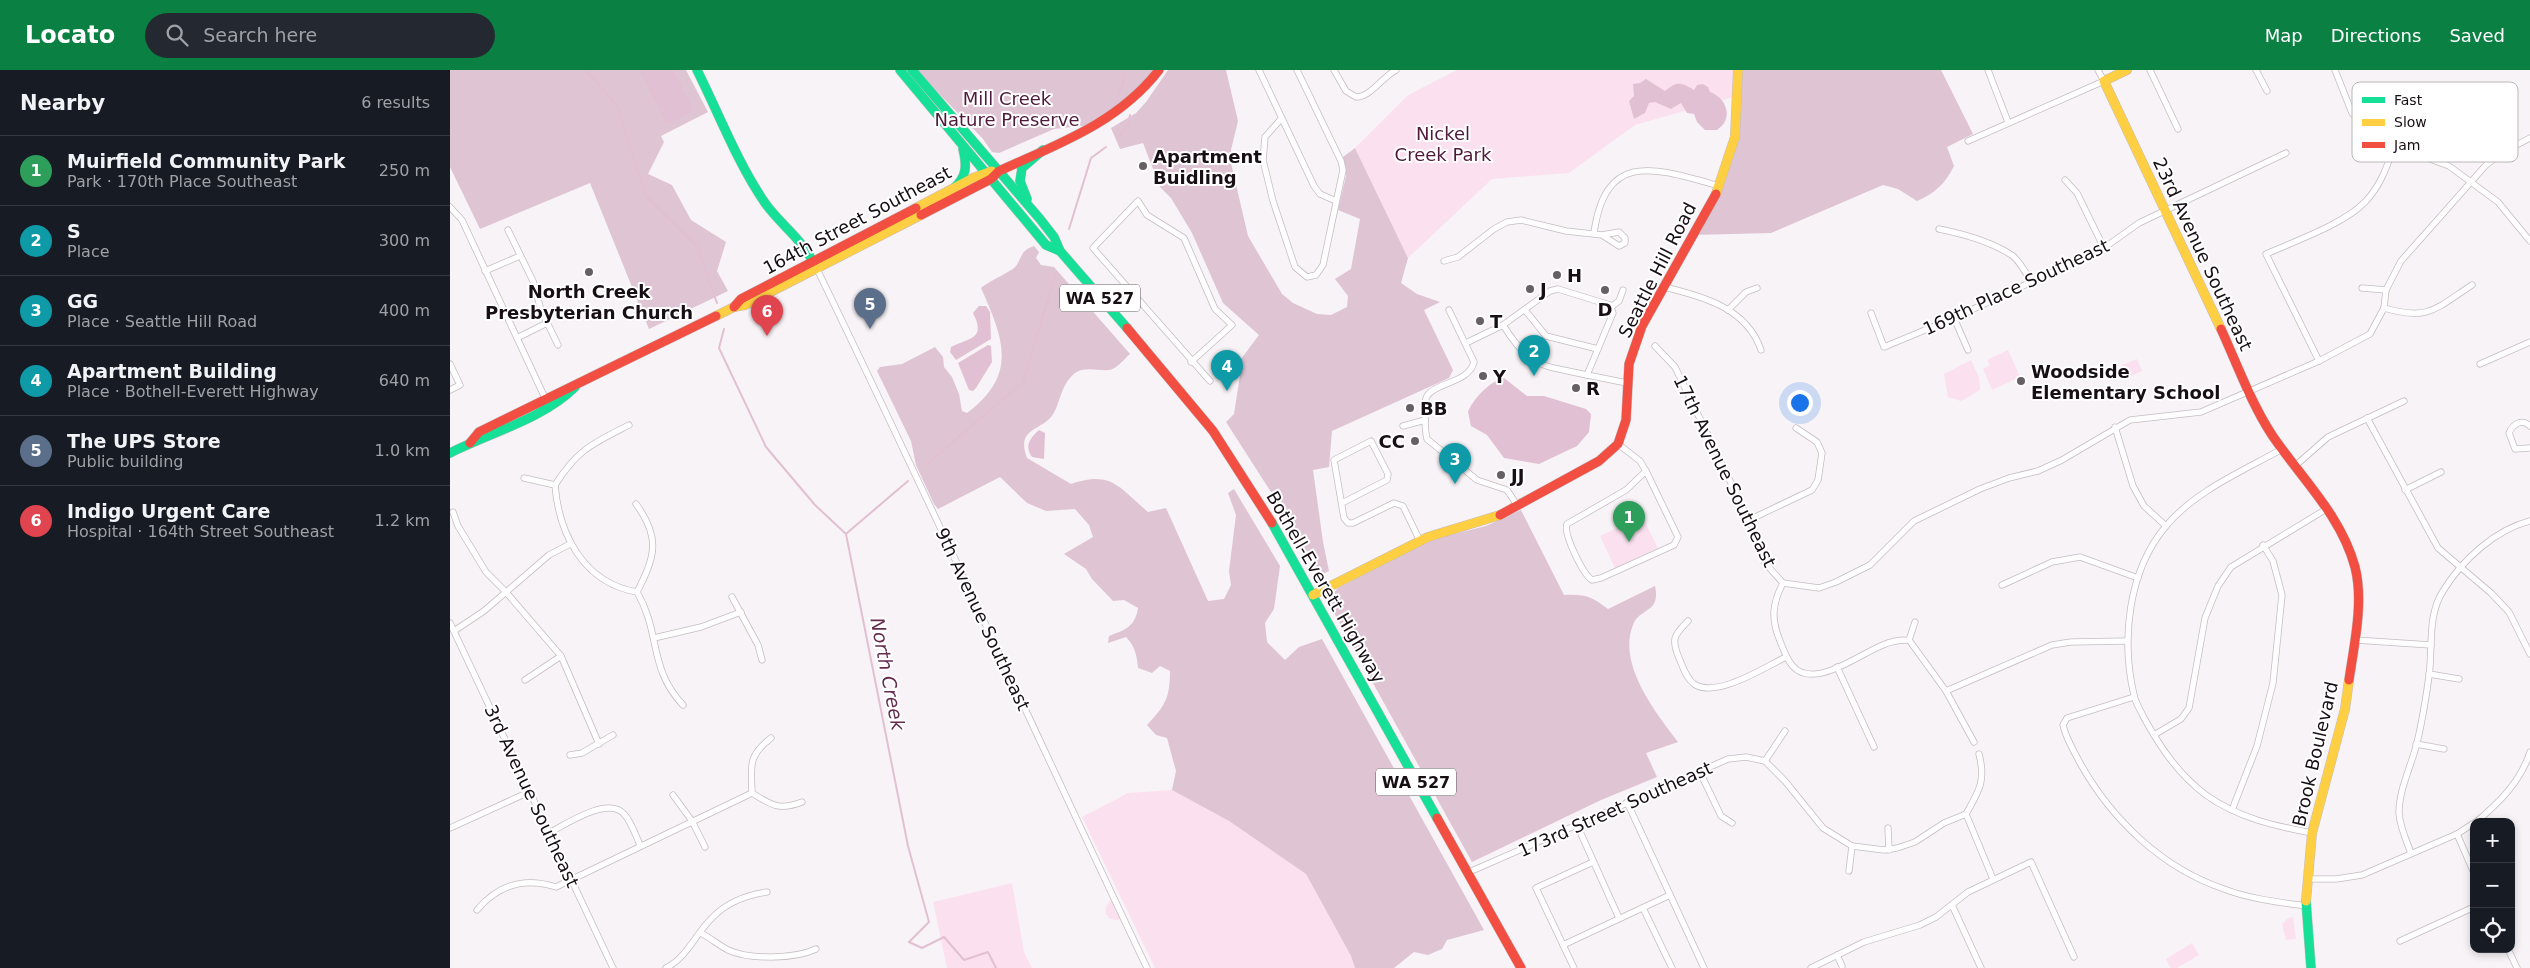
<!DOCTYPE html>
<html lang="en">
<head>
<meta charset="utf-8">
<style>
	body { margin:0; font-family:"DejaVu Sans",sans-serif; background:#242831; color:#f1f3f6 }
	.controls { position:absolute; right:15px; bottom:15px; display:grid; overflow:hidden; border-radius:10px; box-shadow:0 2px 8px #0003 }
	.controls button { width:45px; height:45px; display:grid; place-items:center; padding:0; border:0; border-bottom:1px solid #363941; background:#171b24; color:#f1f3f6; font:25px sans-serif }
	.you { position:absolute; left:1349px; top:332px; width:18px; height:18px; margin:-12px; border:4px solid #fff; border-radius:50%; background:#1a73e8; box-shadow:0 0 0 8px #1a73e833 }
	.badge { display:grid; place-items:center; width:32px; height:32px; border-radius:50%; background:#0b8043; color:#fff; font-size:16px; font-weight:700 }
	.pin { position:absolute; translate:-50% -41px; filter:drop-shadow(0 1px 2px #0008) }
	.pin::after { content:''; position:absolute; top:26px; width:18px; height:15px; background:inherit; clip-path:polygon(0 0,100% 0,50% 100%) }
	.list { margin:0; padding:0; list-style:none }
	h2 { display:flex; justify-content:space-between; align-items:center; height:65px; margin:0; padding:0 20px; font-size:21px }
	h2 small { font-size:16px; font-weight:400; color:#9ea1a6 }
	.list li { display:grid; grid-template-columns:32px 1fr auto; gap:15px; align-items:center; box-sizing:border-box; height:70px; padding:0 20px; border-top:1px solid #363941 }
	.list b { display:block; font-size:19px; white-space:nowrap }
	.list p { margin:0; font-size:16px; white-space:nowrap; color:#9ea1a6 }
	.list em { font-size:16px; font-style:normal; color:#9ea1a6 }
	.icon { flex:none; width:28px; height:28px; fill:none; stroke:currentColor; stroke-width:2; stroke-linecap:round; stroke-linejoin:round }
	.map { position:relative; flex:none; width:2080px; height:898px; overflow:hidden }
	header { display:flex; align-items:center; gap:30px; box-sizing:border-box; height:70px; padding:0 25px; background:#0b8043; color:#fff }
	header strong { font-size:24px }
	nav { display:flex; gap:28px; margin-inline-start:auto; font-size:18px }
	.search { width:350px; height:45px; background:#242831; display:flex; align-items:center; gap:12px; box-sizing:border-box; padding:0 18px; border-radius:28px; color:#9ea1a6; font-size:19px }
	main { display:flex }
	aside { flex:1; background:#171b24 }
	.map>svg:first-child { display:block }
</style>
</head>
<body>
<header>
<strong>Locato</strong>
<div class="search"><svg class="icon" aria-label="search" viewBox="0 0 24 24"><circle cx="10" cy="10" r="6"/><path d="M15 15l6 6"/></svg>Search here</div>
<nav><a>Map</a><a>Directions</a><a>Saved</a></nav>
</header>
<main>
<aside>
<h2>Nearby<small>6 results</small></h2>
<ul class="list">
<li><span class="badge" style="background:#2e9e5b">1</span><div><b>Muirfield Community Park</b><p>Park · 170th Place Southeast</p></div><em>250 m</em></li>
<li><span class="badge" style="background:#0f9aa8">2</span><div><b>S</b><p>Place</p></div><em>300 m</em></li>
<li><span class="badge" style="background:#0f9aa8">3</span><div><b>GG</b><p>Place · Seattle Hill Road</p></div><em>400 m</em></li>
<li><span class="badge" style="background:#0f9aa8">4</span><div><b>Apartment Building</b><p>Place · Bothell-Everett Highway</p></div><em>640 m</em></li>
<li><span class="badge" style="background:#5c6f8a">5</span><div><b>The UPS Store</b><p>Public building</p></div><em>1.0 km</em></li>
<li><span class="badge" style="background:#e0444e">6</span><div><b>Indigo Urgent Care</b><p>Hospital · 164th Street Southeast</p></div><em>1.2 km</em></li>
</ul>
</aside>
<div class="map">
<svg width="2080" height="898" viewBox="0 0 2080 898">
	<rect width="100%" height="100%" fill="#f8f3f6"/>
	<g fill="#fbe1ef">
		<polygon points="1007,0 1288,0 1287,26 1185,55 1119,103 1042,109 958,188 905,78 958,25"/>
		<polygon points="1558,280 1570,307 1542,320 1533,299 1540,295 1537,290"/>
		<polygon points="1687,289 1692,301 1677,308 1672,295"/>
		<polygon points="1521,290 1529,307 1530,320 1511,331 1498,327 1494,304"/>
		<polygon points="1192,446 1208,478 1165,498 1150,466"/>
		<polygon points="722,720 779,751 856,804 901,886 905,898 705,898 632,747 678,723"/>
		<polygon points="562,813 574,882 582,898 497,898 483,832"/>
		<polygon points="662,829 671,848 668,850 660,849 656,844 656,836"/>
		<polygon points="1843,847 1846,869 1836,870 1832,854 1838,848"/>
		<polygon points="1742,873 1749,885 1727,898 1721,898 1716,889"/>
	</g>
	<g fill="#dfc4d4">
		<polygon points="0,0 236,0 258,42 211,66 214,72 198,104 222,115 241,150 276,172 267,201 278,221 199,259 140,113 30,159 0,97"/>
		<polygon points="466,0 709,0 649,54 604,59 549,83 542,82 533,69"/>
		<polygon points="718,0 776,0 788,51 781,80 781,93 798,166 832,224 843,233 867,244 881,245 897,237 898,226 885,209 901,199 910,149 888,140 896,106 893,87 905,78 958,188 951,213 967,224 990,232 974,240 1003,300 999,308 882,361 879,397 863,400 873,472 879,501 869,506 821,422 776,352 784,344 791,299 788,293 809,265 773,233 742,163 721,128 710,117 693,73 670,79 661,58 686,43 696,32"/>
		<path d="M1288 0H1491L1523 64 1497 77 1504 96C1495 114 1485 123 1467 131L1448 119 1433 115 1321 163 1242 165 1270 116 1285 67Z"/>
		<path d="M584 176 589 182 586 188 591 195 604 197 680 284C674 289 667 299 659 300 648 301 634 296 625 303 609 316 611 335 601 347 589 361 566 359 577 388L621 414C661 400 669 417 698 442L716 438 758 531 774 529 781 515 779 501 786 445 778 423 784 419 830 496 824 539 815 553 817 572 835 590 849 577 872 569 1034 860 997 870 992 879 978 885 964 882 944 898H905L901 886 856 804 779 751 722 720 726 701 717 668 706 665 697 655C715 636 720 628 720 601L710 596 702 603 688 598C687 586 685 576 676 567L658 573 659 566C675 560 685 557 688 538L674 530 663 531 642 509 636 499 614 484 643 467 639 455 625 439 596 441 577 433 550 407 488 439 484 434 466 395 461 371 427 301 430 297 452 294 485 277 493 287 494 297 502 307 509 324 512 341 517 343C569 304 553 268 531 218 539 211 561 202 566 196 572 187 571 180 584 176Z"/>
		<path d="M1071 440 1114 525C1135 524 1141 526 1158 539L1205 516C1211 544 1190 537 1183 555 1167 594 1206 643 1228 672L1196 683 1207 707 1151 730 1022 792 877 530 888 518 976 473 992 467 1036 456Z"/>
	</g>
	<g fill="#e2c0d3">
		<polygon points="189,0 224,0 244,40 220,53 216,52"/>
		<path d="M1196 9 1215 21C1226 12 1230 11 1244 20L1247 15 1253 14 1258 17 1260 22C1277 28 1284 49 1267 60H1255L1247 52 1244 44 1237 43 1231 33 1221 39 1205 32 1199 33 1195 43 1184 49 1179 31 1184 26 1183 14 1190 13Z"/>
		<path d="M529 236H536L540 242 541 269 506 290 500 282 501 277C521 267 536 269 523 243Z"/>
		<polygon points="538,275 541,276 542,292 526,318 523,321 519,320 508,293"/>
		<path d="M1054 308 1077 326H1094L1136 339 1141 344 1139 362 1127 376 1089 394 1054 388 1037 365 1021 356 1018 342C1023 329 1040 311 1054 308Z"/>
		<path d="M589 360 595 363 594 389 582 387C574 376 580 368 589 360Z"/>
	</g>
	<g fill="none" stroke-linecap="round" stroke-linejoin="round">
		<g stroke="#e2c0d3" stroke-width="2">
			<polyline points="136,0 167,36 196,126 247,176 267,233"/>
			<polyline points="667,30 674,10 672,6 676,0"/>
			<polyline points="668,68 678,55 680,45"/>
			<polyline points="619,159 641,88 656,77"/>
			<polyline points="274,259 269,278 316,377 365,435 396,464 458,776 479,852 459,872 472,878 494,867 514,890 538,882 546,898"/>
			<polyline points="476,395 573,312 606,203"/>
			<polyline points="397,463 458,411"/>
		</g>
		<g stroke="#c4bdc1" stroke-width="7">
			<g id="street">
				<polyline points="809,0 864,116 870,124 886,131"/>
				<path d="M884 0 896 21 906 27C921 27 932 7 946 0"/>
				<polyline points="1538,0 1558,52"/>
				<polyline points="1700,0 1728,59"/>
				<polyline points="1806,0 1817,21"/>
				<polyline points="1885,0 1902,43 1925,69 1999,96 2048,132 2080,171"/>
				<polyline points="831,49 815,67 813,90 823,131 845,197 857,207 866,205 873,195 893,100 891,91 847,0"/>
				<polyline points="1518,71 1654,11 1648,0"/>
				<polyline points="1615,110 1627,123 1654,178"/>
				<polyline points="0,137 12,150 95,328"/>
				<path d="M1489 159C1514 164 1541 171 1563 186 1571 193 1576 203 1581 212"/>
				<polyline points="58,160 83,211 91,240 108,275"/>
				<path d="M1144 163C1156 78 1207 99 1270 116"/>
				<polyline points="994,191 1008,187 1044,159 1057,152 1071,150 1116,161 1152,165 1169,176 1175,173 1175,168 1169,162 1152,165"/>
				<path d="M366 197C479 429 586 665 697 898"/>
				<polyline points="35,201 70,186"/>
				<path d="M1214 217C1252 226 1297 238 1311 280"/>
				<polyline points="1912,218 1936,220"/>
				<polyline points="1161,237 1169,231 1173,220"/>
				<polyline points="1934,238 1936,220 1951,191 2036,95 2053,82 2080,68"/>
				<path d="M999 240 1024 292C1019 313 986 312 977 326 974 331 975 340 975 346 975 354 975 361 977 369L1027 410 1057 420 1067 435"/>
				<polyline points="1075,240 1096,266 1148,279"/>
				<polyline points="1278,240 1296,222 1307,218"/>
				<polyline points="1421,243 1434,277 1504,248 1654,178 1689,153 1836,83"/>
				<polyline points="1504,248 1518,280"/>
				<path d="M1053 255C1081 299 1089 294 1137 305"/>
				<polyline points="67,268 97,253"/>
				<polyline points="1016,273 1053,255 1100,221 1108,219 1160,235 1163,243 1137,305 1177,313"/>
				<path d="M1205 276 1225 297 1309 471 1315 493 1333 513C1322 534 1321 549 1330 571 1335 583 1340 600 1354 603 1377 610 1412 583 1433 575 1441 571 1450 570 1459 570L1465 552"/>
				<path d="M1869 291 1816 184C1845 171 1894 154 1915 132 1954 92 1935 29 2008 23"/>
				<polyline points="741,292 782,255 765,239 734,168 697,145 688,131 643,178 760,311"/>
				<polyline points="0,294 10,315 0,320"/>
				<polyline points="2030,294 2080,272"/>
				<polyline points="1917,348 1988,478 2041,523 2059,542 2080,584"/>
				<polyline points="953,356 975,350"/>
				<path d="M2080 356C2072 348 2063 354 2059 363L2065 379 2080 378"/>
				<polyline points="1665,357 1683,416 1694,436 1716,456"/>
				<path d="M1168 374 1190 391 1196 401 1228 467 1224 475 1151 508 1142 510C1133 504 1113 464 1117 454L1176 420 1196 401"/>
				<path d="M1832 379C1793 401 1745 421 1716 456 1678 501 1671 570 1684 625 1685 632 1690 639 1693 646 1710 677 1728 704 1756 725 1788 748 1825 756 1862 763"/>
				<polyline points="1845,396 1878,367 1954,331"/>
				<path d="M74 408 105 415C128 379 142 374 179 355"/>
				<path d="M105 415C109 465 134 513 187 522 211 563 198 598 233 635"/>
				<polyline points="1955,420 1991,402"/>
				<polyline points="892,433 937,410 938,404 921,371 884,390 894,448 898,453 903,453 944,433 953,436 970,471"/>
				<path d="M186 434C211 468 205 487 187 522"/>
				<polyline points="3,442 8,456 36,502 55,521 111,586 149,674"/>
				<polyline points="1299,450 1362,420 1368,410 1372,383 1367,372 1346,358"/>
				<path d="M1333 513 1369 518 1386 512 1420 495 1464 451 1530 419 1559 408 1588 401 1612 390 1680 350 1751 342 1869 291 1920 264 1934 238C1979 251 1985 239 2022 215"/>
				<polyline points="1552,515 1602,492 1630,487 1688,508"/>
				<polyline points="282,527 308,575 312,590"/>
				<path d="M1238 551C1224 565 1221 569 1229 588 1233 597 1236 608 1244 614 1266 629 1315 597 1336 587"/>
				<polyline points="0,553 163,898"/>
				<polyline points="4,561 34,541 99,485 120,474"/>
				<polyline points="204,568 251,557 291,542"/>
				<polyline points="1459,570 1496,621 1524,672"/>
				<polyline points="1905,570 1981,575"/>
				<polyline points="1387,597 1424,677"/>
				<polyline points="1979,604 2009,609"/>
				<polyline points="75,610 111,586"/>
				<polyline points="1496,621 1602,575 1621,572 1677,571"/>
				<path d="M1684 627 1617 648 1613 655C1616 669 1624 681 1630 693 1662 750 1712 798 1774 819 1800 829 1828 832 1856 836"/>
				<polyline points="1704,665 1731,649 1739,638 1755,548 1768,516 1781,497 1878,438"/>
				<path d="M321 668C298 686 301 695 302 723 321 735 329 741 352 732"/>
				<polyline points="1966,674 1994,679"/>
				<polyline points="120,685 132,683 163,665"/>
				<polyline points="1315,691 1335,711 1373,758 1402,776 1434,780 1447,778 1465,772 1494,753 1516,744"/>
				<polyline points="1315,691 1335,661"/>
				<polyline points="1249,700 1271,746 1282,753"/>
				<polyline points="223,725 242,751 255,777"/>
				<polyline points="1177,732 1254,898"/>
				<polyline points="1782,740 1807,676 1823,613 1832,525 1823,491 1813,475"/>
				<polyline points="1516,744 1543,809"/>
				<path d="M1516 744C1529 721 1536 711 1529 684"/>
				<path d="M2026 752C2049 733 2071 711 2080 682"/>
				<polyline points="1127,755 1169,848"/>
				<polyline points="0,758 79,722"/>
				<polyline points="1438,758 1439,780"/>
				<path d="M99 763C116 754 158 726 174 744 181 751 186 766 190 775"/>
				<polyline points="2007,764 2024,803"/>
				<path d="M1961 783C1956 770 1950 757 1949 743 1949 719 1961 697 1967 673 1972 652 1976 628 1979 606 1983 578 1977 546 1993 521 2012 490 2045 460 2080 451"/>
				<polyline points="1399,801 1402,776"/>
				<polyline points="1017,803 1278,689 1296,687 1315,691"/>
				<polyline points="1858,809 1886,809 1912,805 2007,764 2024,753"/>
				<polyline points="1502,835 1531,898"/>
				<polyline points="1193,838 1222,898"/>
				<path d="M27 840C48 815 75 807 106 817L302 723"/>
				<path d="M251 863C260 868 269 875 278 880 300 890 345 889 366 879"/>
				<polyline points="1950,871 2024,837"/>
				<polyline points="1113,875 1220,825"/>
				<polyline points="2058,879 2067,898"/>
				<polyline points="1387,885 1392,896"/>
				<path d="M216 898C238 887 246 862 264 846 279 831 297 825 317 822"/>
				<polyline points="1124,898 1086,818 1143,792"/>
				<polyline points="1361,898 1414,872 1470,855 1486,847 1518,822 1581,792 1624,887"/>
			</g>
		</g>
		<g stroke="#c4bdc1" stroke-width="10">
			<g id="fast">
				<path d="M247 0C269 44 287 92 315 133 330 154 351 168 363 192"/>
				<polyline points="450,0 596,175 610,181"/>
				<polyline points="462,0 590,149 604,167 610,181 677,258"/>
				<path d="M504 118C517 107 517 95 513 79"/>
				<polyline points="577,129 570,111 572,98 593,80"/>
				<path d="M0 383C39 363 93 349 125 317"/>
				<polyline points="822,453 987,748"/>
				<polyline points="1856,831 1861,898"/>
			</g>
		</g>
		<g stroke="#c4bdc1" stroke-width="10">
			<g id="slow">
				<polyline points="1677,0 1654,11 1771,259"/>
				<polyline points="1266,124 1285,67 1288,0"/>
				<polyline points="466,138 523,108 542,101"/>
				<polyline points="266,246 284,237 295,235 471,145"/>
				<polyline points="863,525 978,467 1050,445"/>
				<polyline points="1856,831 1862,763 1895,639 1899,610"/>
			</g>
		</g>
		<g stroke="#c4bdc1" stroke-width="10">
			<g id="jam">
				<path d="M471 145 541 109 549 101C608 74 668 53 709 0"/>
				<polyline points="284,237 291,229 466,138"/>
				<polyline points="677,258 763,361 822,453"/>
				<path d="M1771 259C1787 294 1801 333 1822 365 1851 408 1891 445 1905 497 1914 532 1904 575 1899 610"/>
				<polyline points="20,373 29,362 266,246"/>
				<polyline points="1050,445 1149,391 1168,374 1176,350 1179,294 1192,256 1266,124"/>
				<polyline points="987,748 1071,898"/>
			</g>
		</g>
		<use href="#street" stroke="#fefdfe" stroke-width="5.5"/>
		<use href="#fast" stroke="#16e098" stroke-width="9"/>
		<use href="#slow" stroke="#ffcf43" stroke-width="9"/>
		<use href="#jam" stroke="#f24e42" stroke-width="9"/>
	</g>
	<g fill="#665f63" stroke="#fff" stroke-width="2">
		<circle cx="693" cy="96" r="5"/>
		<circle cx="139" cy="202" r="5"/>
		<circle cx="1107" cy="205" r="5"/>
		<circle cx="1080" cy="219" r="5"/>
		<circle cx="1155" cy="220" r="5"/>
		<circle cx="1030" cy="251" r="5"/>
		<circle cx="1033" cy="306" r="5"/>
		<circle cx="1571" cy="311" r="5"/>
		<circle cx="1126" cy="318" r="5"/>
		<circle cx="960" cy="338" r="5"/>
		<circle cx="965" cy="371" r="5"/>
		<circle cx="1051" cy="405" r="5"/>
	</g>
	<g text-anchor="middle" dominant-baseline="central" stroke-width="4" stroke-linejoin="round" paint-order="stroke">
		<g fill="#fff" stroke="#5d575a" stroke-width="1">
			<rect x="610" y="214.5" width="80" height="27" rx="4"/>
			<rect x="926" y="698.5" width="80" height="27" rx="4"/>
		</g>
		<g font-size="16" font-weight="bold" fill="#180f14">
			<text x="650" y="228">WA 527</text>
			<text x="966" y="712">WA 527</text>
		</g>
		<g font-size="18" fill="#4f193c" stroke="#fff">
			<text x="557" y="28">Mill Creek<tspan x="557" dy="21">Nature Preserve</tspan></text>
			<text x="993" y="63">Nickel<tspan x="993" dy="21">Creek Park</tspan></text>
		</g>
		<g font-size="18" font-weight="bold" fill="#180f14" stroke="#fff" text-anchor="start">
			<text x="703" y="86">Apartment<tspan x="703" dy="21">Buidling</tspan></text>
			<text x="1117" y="205">H</text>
			<text x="1090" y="219">J</text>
			<text x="139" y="221" text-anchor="middle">North Creek<tspan x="139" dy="21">Presbyterian Church</tspan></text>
			<text x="1155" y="239" text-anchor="middle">D</text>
			<text x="1040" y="251">T</text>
			<text x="1581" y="301">Woodside<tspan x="1581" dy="21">Elementary School</tspan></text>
			<text x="1043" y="306">Y</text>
			<text x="1136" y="318">R</text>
			<text x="970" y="338">BB</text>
			<text x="955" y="371" text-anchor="end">CC</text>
			<text x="1061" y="405">JJ</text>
		</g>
		<g font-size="18" fill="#180f14" stroke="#fff">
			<text transform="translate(407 150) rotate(-28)">164th Street Southeast</text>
			<text transform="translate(1753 184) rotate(65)">23rd Avenue Southeast</text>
			<text transform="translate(1207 200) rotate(-63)">Seattle Hill Road</text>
			<text transform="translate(1566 217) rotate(-25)">169th Place Southeast</text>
			<text transform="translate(1275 401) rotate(64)">17th Avenue Southeast</text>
			<text transform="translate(876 517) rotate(60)">Bothell-Everett Highway</text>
			<text transform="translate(533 549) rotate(65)">9th Avenue Southeast</text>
			<text transform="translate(1865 684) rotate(-77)">Brook Boulevard</text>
			<text transform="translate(82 726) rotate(65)">3rd Avenue Southeast</text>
			<text transform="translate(1165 739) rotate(-24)">173rd Street Southeast</text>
		</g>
		<g font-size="19" font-style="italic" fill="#642c4f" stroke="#fff">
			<text transform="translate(438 604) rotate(79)">North Creek</text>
		</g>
	</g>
	<rect x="1902" y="12" width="166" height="80" rx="8" fill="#fff" stroke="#bab7b8" stroke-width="1"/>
	<rect x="1912" y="27" width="23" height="6" fill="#16e098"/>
	<rect x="1912" y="49" width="23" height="7" fill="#ffcf43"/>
	<rect x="1912" y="72" width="23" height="6" fill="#f24e42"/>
	<g font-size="14" fill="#180f14">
		<text x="1944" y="35">Fast</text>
		<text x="1944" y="57">Slow</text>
		<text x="1944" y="80">Jam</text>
	</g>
</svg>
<div class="controls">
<button>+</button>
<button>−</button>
<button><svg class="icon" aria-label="locate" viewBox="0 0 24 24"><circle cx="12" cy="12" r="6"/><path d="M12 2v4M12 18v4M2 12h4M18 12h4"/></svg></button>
</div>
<div class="you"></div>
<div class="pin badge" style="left:1179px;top:472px;background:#2e9e5b">1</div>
<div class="pin badge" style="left:1084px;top:306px;background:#0f9aa8">2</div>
<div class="pin badge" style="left:1005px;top:414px;background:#0f9aa8">3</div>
<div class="pin badge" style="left:777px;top:321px;background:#0f9aa8">4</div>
<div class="pin badge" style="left:420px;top:259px;background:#5c6f8a">5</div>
<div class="pin badge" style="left:317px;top:266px;background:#e0444e">6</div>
</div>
</main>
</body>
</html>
